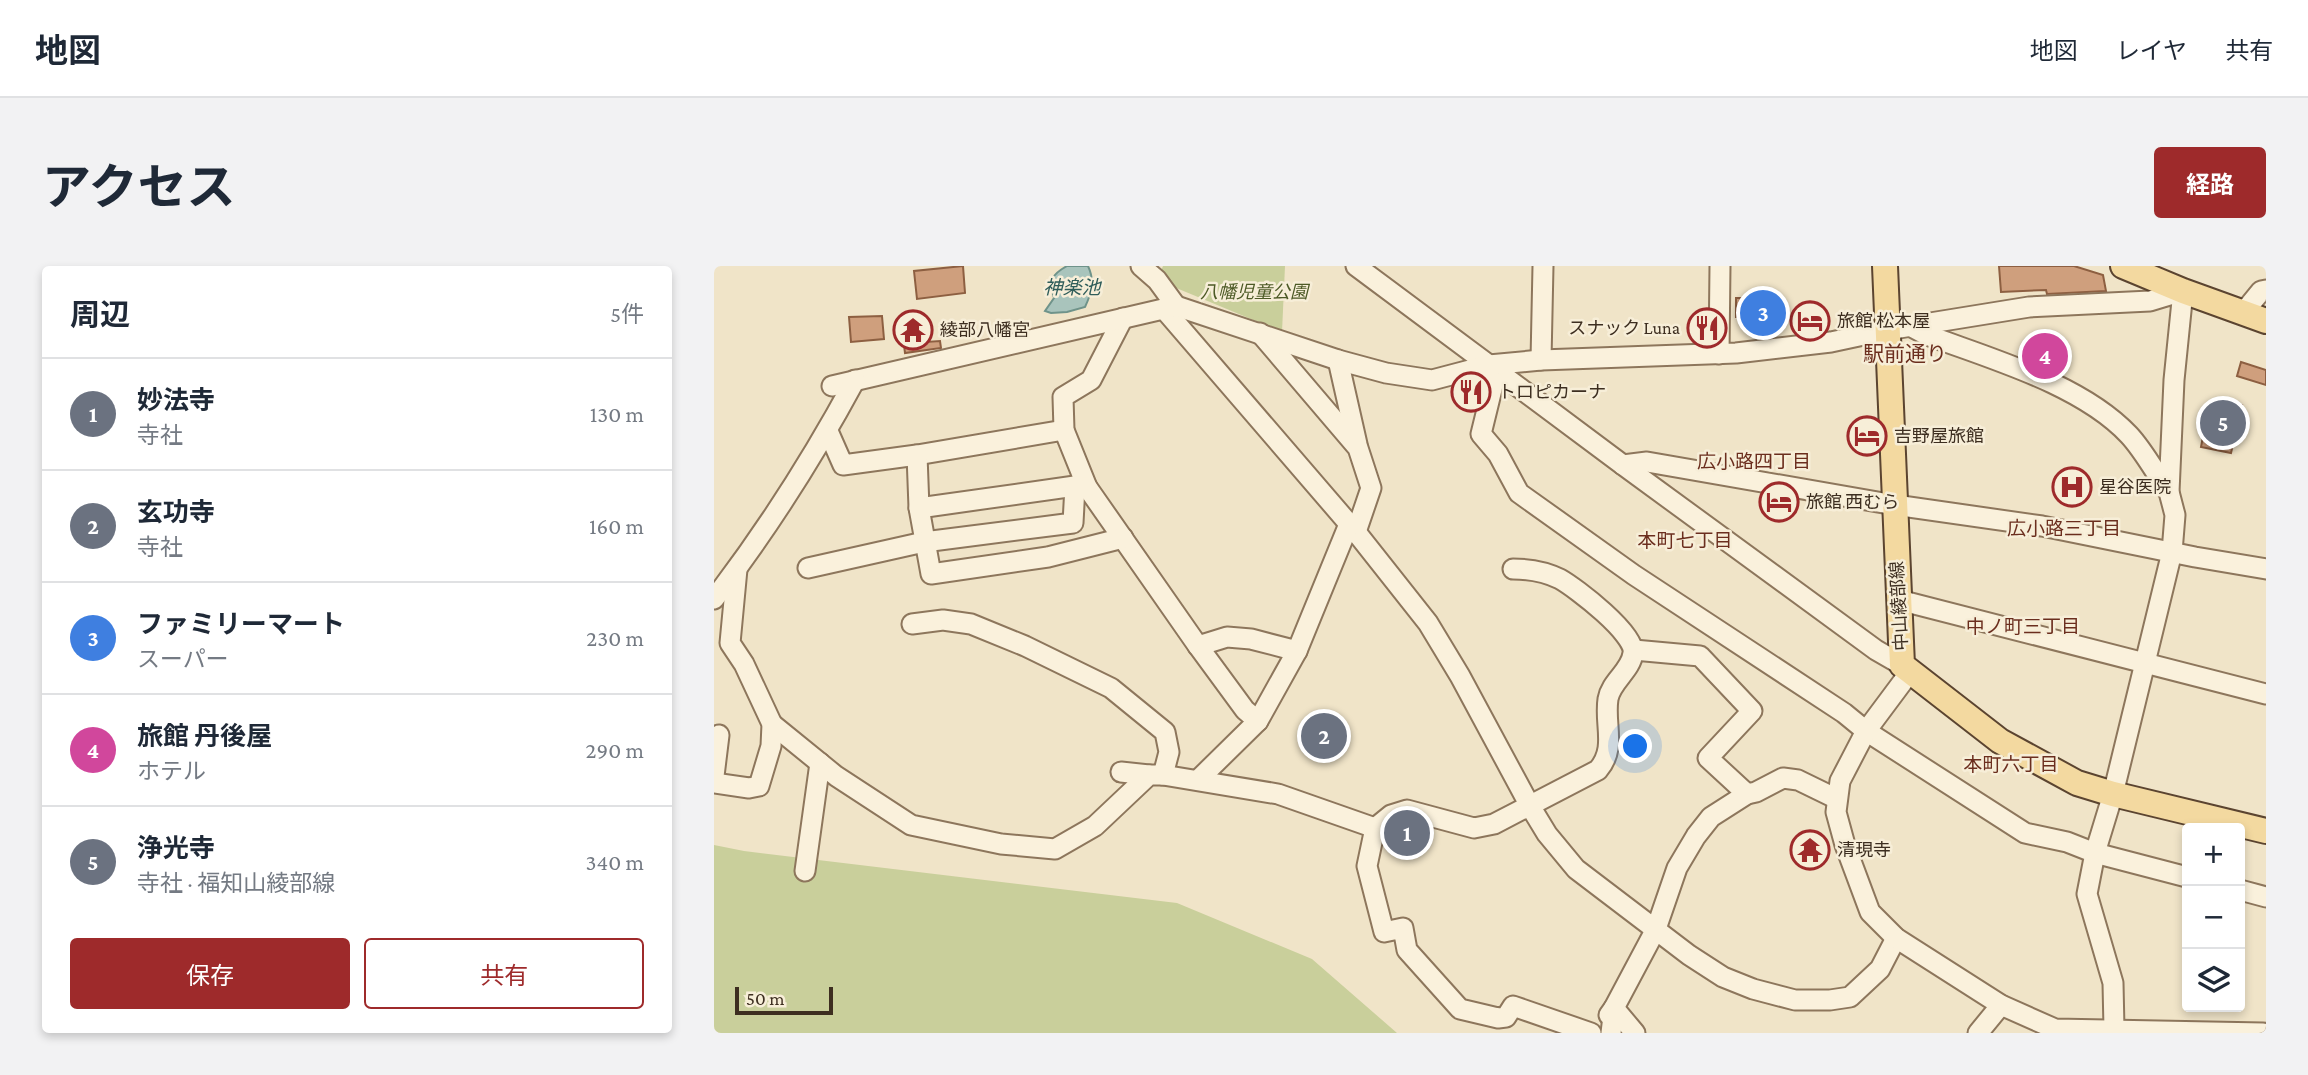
<!DOCTYPE html>
<html lang="ja">
<head>
<meta charset="utf-8">
<style>
	body { margin:0; font-family:"Crimson Pro","Noto Sans JP",serif; background:#f2f2f3; color:#1f2937 }
	.controls { position:absolute; right:21px; bottom:21px; display:grid; overflow:hidden; border-radius:7px; box-shadow:0 4px 10px #0003 }
	.controls button { width:63px; height:63px; display:grid; place-items:center; padding:0; border:0; border-bottom:2px solid #e0e1e3; background:#fff; color:#1f2937; font:35px sans-serif }
	.scale { position:absolute; left:21px; bottom:18px; width:98px; box-sizing:border-box; padding-left:7px; border:4px solid #3d2e20; border-top:0; font-size:19px; line-height:24px; white-space:nowrap; color:#3d2e20; -webkit-text-stroke:5px #f7eed8; paint-order:stroke }
	.you { position:absolute; left:922px; top:481px; width:24px; height:24px; margin:-18px; border:5px solid #fff; border-radius:50%; background:#1a73e8; box-shadow:0 0 0 10px #1a73e833 }
	.badge { display:grid; place-items:center; width:46px; height:46px; border-radius:50%; background:#9e2a2b; color:#fff; font-size:23px; font-weight:700 }
	.pin { position:absolute; translate:-50% -50%; border:4px solid #fff; box-shadow:0 2px 7px #0006 }
	.list { margin:0; padding:0; list-style:none }
	h2 { display:flex; justify-content:space-between; align-items:center; height:91px; margin:0; padding:0 28px; font-size:30px }
	h2 small { font-size:23px; font-weight:400; color:#747a83 }
	.list li { display:grid; grid-template-columns:46px 1fr auto; gap:21px; align-items:center; box-sizing:border-box; height:112px; padding:0 28px; border-top:2px solid #e0e1e3 }
	.list b { display:block; font-size:26px; white-space:nowrap }
	.list p { margin:0; font-size:23px; white-space:nowrap; color:#747a83 }
	.list em { font-size:23px; font-style:normal; color:#747a83 }
	.actions { display:flex; gap:14px; padding:21px 28px }
	.actions a { flex:1; padding:16px 0; border:2px solid #9e2a2b; border-radius:7px; text-align:center; font-size:24px; color:#9e2a2b }
	.actions .main { background:#9e2a2b; color:#fff }
	.icon { flex:none; width:38px; height:38px; fill:none; stroke:currentColor; stroke-width:2; stroke-linecap:round; stroke-linejoin:round }
	.map { position:relative; flex:none; width:1552px; height:767px; overflow:hidden; border-radius:7px }
	header { display:flex; align-items:center; gap:42px; box-sizing:border-box; height:98px; padding:0 35px; background:#fff; border-bottom:2px solid #e0e1e3 }
	header strong { font-size:33px }
	nav { display:flex; gap:38px; margin-inline-start:auto; font-size:24px }
	.intro { display:flex; align-items:center; justify-content:space-between; box-sizing:border-box; height:168px; padding:0 42px }
	h1 { margin:0; font-size:49px }
	.button { padding:18px 32px; border-radius:7px; background:#9e2a2b; color:#fff; font-size:24px; font-weight:700 }
	main { display:flex; gap:42px; padding:0 42px }
	aside { flex:1; background:#fff; border-radius:7px; box-shadow:0 4px 10px #0003 }
	.map>svg:first-child { display:block }
</style>
</head>
<body>
<header>
<strong>地図</strong>
<nav><a>地図</a><a>レイヤ</a><a>共有</a></nav>
</header>
<div class="intro"><h1>アクセス</h1><a class="button">経路</a></div>
<main>
<aside>
<h2>周辺<small>5件</small></h2>
<ul class="list">
<li><span class="badge" style="background:#6b7280">1</span><div><b>妙法寺</b><p>寺社</p></div><em>130 m</em></li>
<li><span class="badge" style="background:#6b7280">2</span><div><b>玄功寺</b><p>寺社</p></div><em>160 m</em></li>
<li><span class="badge" style="background:#3f7fe0">3</span><div><b>ファミリーマート</b><p>スーパー</p></div><em>230 m</em></li>
<li><span class="badge" style="background:#d1479c">4</span><div><b>旅館 丹後屋</b><p>ホテル</p></div><em>290 m</em></li>
<li><span class="badge" style="background:#6b7280">5</span><div><b>浄光寺</b><p>寺社 · 福知山綾部線</p></div><em>340 m</em></li>
</ul>
<div class="actions"><a class="main">保存</a><a>共有</a></div>
</aside>
<div class="map">
<svg width="1552" height="767" viewBox="0 0 1552 767">
	<rect width="100%" height="100%" fill="#f0e4c8"/>
	<g fill="#c9cf9b">
		<polygon points="449,0 571,0 568,66 443,14"/>
		<polygon points="0,579 30,585 463,637 598,693 683,767 0,767"/>
	</g>
	<path fill="#a9c4bc" stroke="#6f938a" stroke-width="2" d="M353 0H374C381 15 378 26 371 41L353 46 337 47 331 45 340 32C335 14 337 9 353 0Z"/>
	<g fill="#cf9f7d" stroke="#8d5f41" stroke-width="2">
		<polygon points="249,0 251,27 203,33 200,5"/>
		<polygon points="1285,0 1360,0 1389,9 1392,25 1333,28 1332,24 1287,26"/>
		<polygon points="1022,32 1060,32 1061,50 1022,51"/>
		<polygon points="168,50 170,73 137,76 135,51"/>
		<polygon points="212,72 212,76 226,75 227,82 191,87 190,79 195,78 194,73"/>
		<polygon points="1527,96 1552,104 1552,119 1523,110"/>
		<polygon points="1513,136 1528,139 1517,187 1487,181 1493,149 1510,153"/>
	</g>
	<g fill="none" stroke-linecap="round" stroke-linejoin="round">
		<g stroke="#8d765c" stroke-width="23">
			<g id="minor">
				<polyline points="427,0 443,14 462,40"/>
				<polyline points="642,0 909,199 1162,384 1188,399"/>
				<polyline points="450,43 642,266 714,357 746,410 816,540 833,568 862,603 975,689 1009,711 1039,723 1081,734 1116,734 1136,731 1166,703 1182,672"/>
				<polyline points="1529,47 1547,25 1552,24"/>
				<polyline points="409,52 377,114 349,131 350,164 373,221 484,380 531,444 544,455"/>
				<path d="M1198 61 1213 69C1277 93 1367 118 1415 169 1430 185 1442 208 1455 226"/>
				<polyline points="546,67 644,182 657,222 642,266"/>
				<polyline points="1005,88 1006,0"/>
				<polyline points="624,94 643,178"/>
				<polyline points="827,94 829,0"/>
				<polyline points="775,99 779,119 767,168 784,188 805,227 920,309 1130,447 1152,465 1311,567 1353,576 1381,587 1473,611"/>
				<polyline points="118,120 462,40 624,94 672,107 718,114 775,99 827,94 1022,87 1117,76 1173,64 1315,41 1436,35 1469,25 1460,114 1455,226 1461,249 1458,286 1399,528 1381,587 1373,628 1399,717 1400,763"/>
				<polyline points="114,165 129,199 203,189 350,164"/>
				<polyline points="203,189 205,242 217,308 334,291 409,272"/>
				<polyline points="909,199 933,196 1181,239 1328,260 1481,291 1552,303"/>
				<polyline points="205,242 361,220 373,221"/>
				<polyline points="94,302 210,276 359,257 361,220"/>
				<path d="M799 303C815 303 832 306 846 313 862 322 922 368 919 387 917 405 897 415 894 433 890 459 903 482 884 504L780 558 760 562 693 544 677 549 661 562 653 600 670 666 689 662 693 684 746 743 784 752 792 751 799 740 877 767"/>
				<path d="M0 333C53 264 100 190 141 114"/>
				<polyline points="1185,334 1552,428"/>
				<polyline points="198,358 229,354 257,358 311,380 397,422 451,466 455,486 449,509"/>
				<polyline points="484,380 513,371 537,373 583,385"/>
				<polyline points="920,384 986,390 1038,445 994,492 1033,528"/>
				<polyline points="1196,406 1152,465 1126,515 1122,546 1131,579 1156,646 1182,672 1287,739 1341,763 1549,767"/>
				<polyline points="58,458 122,510 197,559 287,578 341,583 381,560 435,509 449,509 564,528 661,562"/>
				<polyline points="407,506 435,509"/>
				<polyline points="0,510 5,469"/>
				<polyline points="484,514 544,455 583,385 635,258"/>
				<polyline points="0,517 35,522 45,520 57,480 58,458 30,398 16,377 23,303"/>
				<polyline points="91,605 106,497"/>
				<polyline points="1526,624 1552,631"/>
				<polyline points="895,749 900,742 921,767"/>
				<polyline points="897,767 900,742 942,663 963,602 982,570 997,551 1033,528 1042,526 1069,512 1084,514 1123,533"/>
				<polyline points="1264,767 1287,739"/>
			</g>
		</g>
		<g stroke="#5b4430" stroke-width="28">
			<g id="major">
				<polyline points="1171,0 1188,399 1286,475 1363,517 1399,528 1552,565"/>
				<polyline points="1409,0 1469,25 1552,55"/>
			</g>
		</g>
		<use href="#minor" stroke="#faf1dc" stroke-width="19"/>
		<use href="#major" stroke="#f3d9a0" stroke-width="24"/>
	</g>
	<defs>
		<g id="hotel-ring" transform="scale(2.0125)"><circle r="9.5" fill="#f7eed8" stroke="#9e2a2b" stroke-width="1.5"/><path d="M-6-4.5h1.5V1H6V5H4.5V3h-9V5H-6ZM-4 0a1.8 1.8 0 1 1 3.6 0ZM.5 0V-2.5h3Q6-2.5 6 0Z" fill="#9e2a2b"/></g>
		<g id="restaurant-ring" transform="scale(2.0125)"><circle r="9.5" fill="#f7eed8" stroke="#9e2a2b" stroke-width="1.5"/><path d="M-5-6h1v4h1v-4h1v4h1v-4h1v5L-1.5 .5V6h-2V.5L-5-1ZM5-6V6H3V1.5H1.5Q1.5-4 5-6Z" fill="#9e2a2b"/></g>
		<g id="temple-ring" transform="scale(2.0125)"><circle r="9.5" fill="#f7eed8" stroke="#9e2a2b" stroke-width="1.5"/><path d="M0-6L5-2H3V0L6.5 2.5H4V6H1.5V3h-3V6H-4V2.5H-6.5L-3 0V-2H-5Z" fill="#9e2a2b"/></g>
		<g id="hospital-ring" transform="scale(2.0125)"><circle r="9.5" fill="#f7eed8" stroke="#9e2a2b" stroke-width="1.5"/><path d="M-5-5h3v3.5h4V-5h3V5h-3V1.5h-4V5h-3Z" fill="#9e2a2b"/></g>
	</defs>
	<g fill-rule="evenodd">
		<use href="#hotel-ring" x="1096" y="55"/>
		<use href="#restaurant-ring" x="993" y="62"/>
		<use href="#temple-ring" x="199" y="64"/>
		<use href="#restaurant-ring" x="757" y="126"/>
		<use href="#hotel-ring" x="1153" y="170"/>
		<use href="#hospital-ring" x="1358" y="221"/>
		<use href="#hotel-ring" x="1065" y="236"/>
		<use href="#temple-ring" x="1096" y="584"/>
	</g>
	<g text-anchor="middle" dominant-baseline="central" stroke-width="5" stroke-linejoin="round" paint-order="stroke">
		<g font-size="18" font-style="italic" fill="#4d5a26" stroke="#f7eed8">
			<text x="540" y="26">八幡児童公園</text>
		</g>
		<g font-size="18" fill="#3d2e20" stroke="#f7eed8" text-anchor="start">
			<text x="1123" y="55">旅館 松本屋</text>
			<text x="966" y="62" text-anchor="end">スナック Luna</text>
			<text x="226" y="64">綾部八幡宮</text>
			<text x="784" y="126">トロピカーナ</text>
			<text x="1180" y="170">吉野屋旅館</text>
			<text x="1385" y="221">星谷医院</text>
			<text x="1092" y="236">旅館 西むら</text>
			<text x="1123" y="584">清現寺</text>
		</g>
		<g font-size="18" fill="#3d2e20" stroke="#f7eed8">
			<text transform="translate(1185 340) rotate(-93)">中山綾部線</text>
		</g>
		<g font-size="19" font-style="italic" fill="#2f5d5a" stroke="#f7eed8">
			<text x="358" y="21">神楽池</text>
		</g>
		<g font-size="19" fill="#6b2e1e" stroke="#f7eed8">
			<text x="1040" y="195">広小路四丁目</text>
			<text x="1350" y="262">広小路三丁目</text>
			<text x="971" y="274">本町七丁目</text>
			<text x="1309" y="360">中ノ町三丁目</text>
			<text x="1297" y="498">本町六丁目</text>
		</g>
		<g font-size="21" fill="#6b2e1e" stroke="#f7eed8">
			<text x="1191" y="88">駅前通り</text>
		</g>
	</g>
</svg>
<div class="controls">
<button>+</button>
<button>−</button>
<button><svg class="icon" aria-label="layers" viewBox="0 0 24 24"><path d="M12 4l9 5-9 5-9-5zM3 14l9 5 9-5"/></svg></button>
</div>
<div class="scale">50 m</div>
<div class="you"></div>
<div class="pin badge" style="left:693px;top:567px;background:#6b7280">1</div>
<div class="pin badge" style="left:610px;top:470px;background:#6b7280">2</div>
<div class="pin badge" style="left:1049px;top:47px;background:#3f7fe0">3</div>
<div class="pin badge" style="left:1331px;top:90px;background:#d1479c">4</div>
<div class="pin badge" style="left:1509px;top:157px;background:#6b7280">5</div>
</div>
</main>
</body>
</html>
